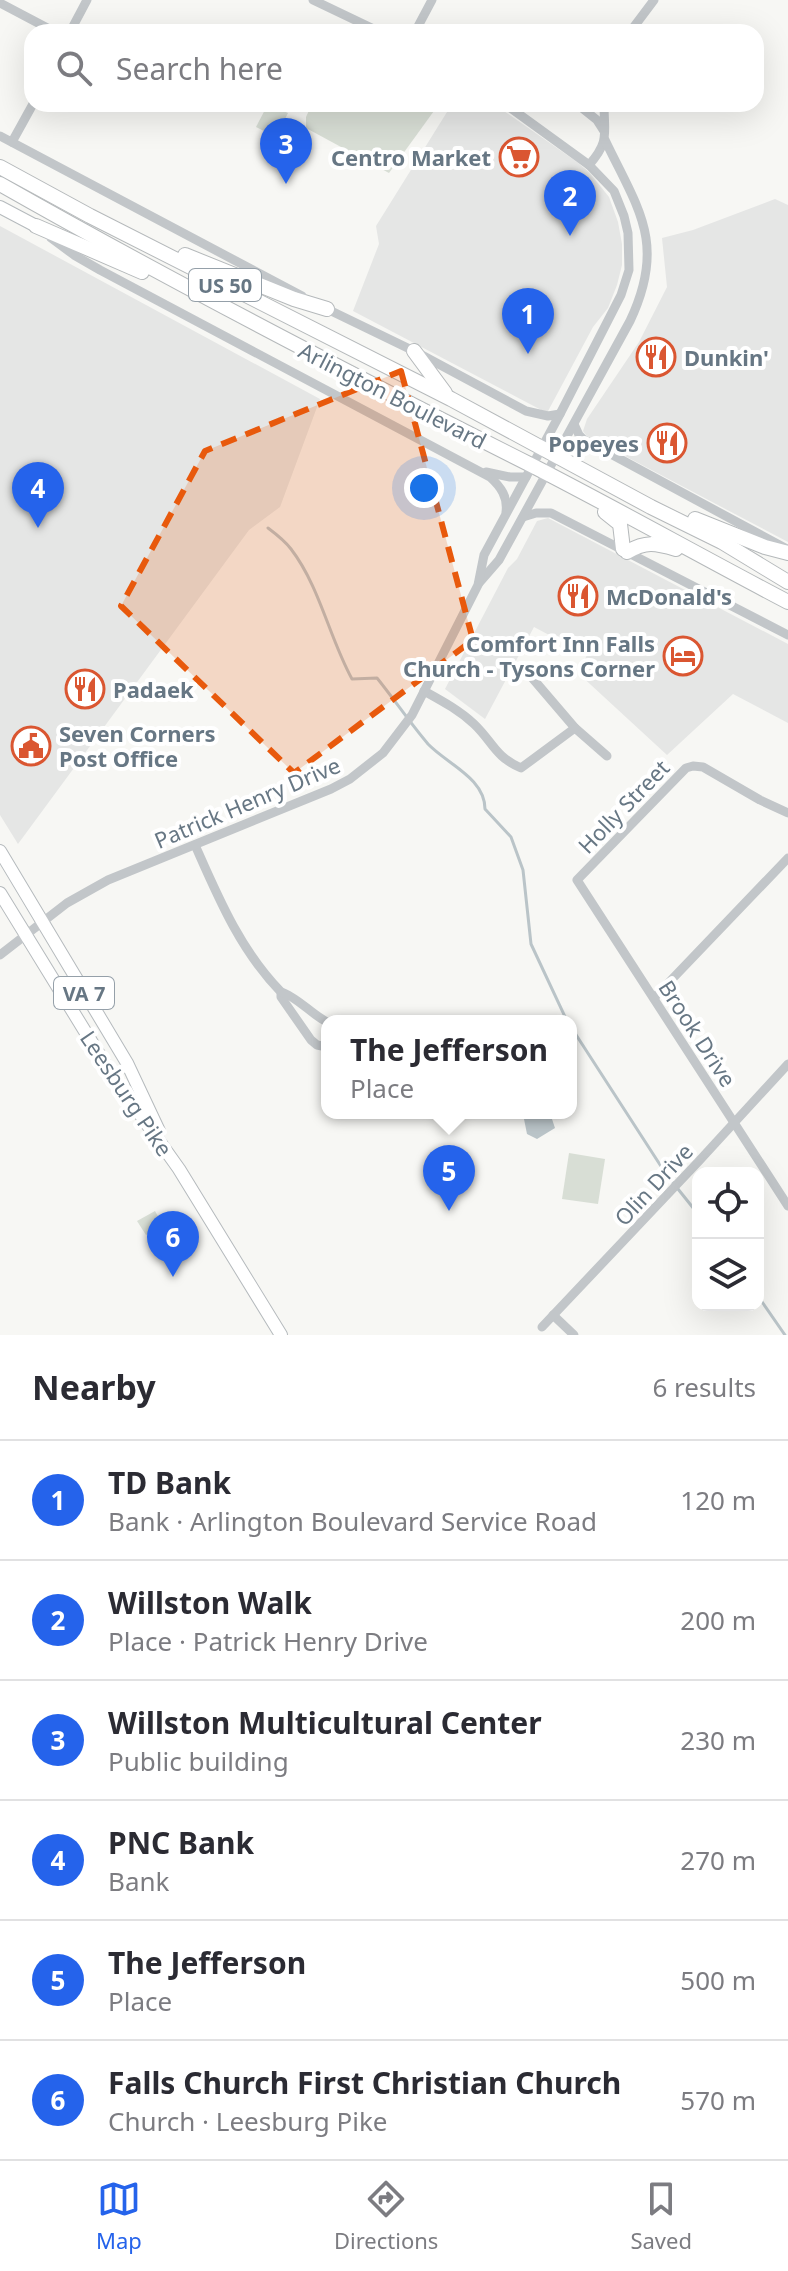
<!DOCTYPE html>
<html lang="en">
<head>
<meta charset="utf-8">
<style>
	body { margin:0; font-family:"Noto Sans",sans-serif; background:#f2f2f3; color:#2b2b33 }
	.controls { position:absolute; right:24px; bottom:24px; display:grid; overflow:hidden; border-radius:16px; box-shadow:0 8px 32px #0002 }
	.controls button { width:72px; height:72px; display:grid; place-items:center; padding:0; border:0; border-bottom:2px solid #e1e1e2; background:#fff; color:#2b2b33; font:40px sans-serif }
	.you { position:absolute; left:424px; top:488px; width:28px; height:28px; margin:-20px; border:6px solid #fff; border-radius:50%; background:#1a73e8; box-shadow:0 0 0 12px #1a73e833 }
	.badge { display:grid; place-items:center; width:52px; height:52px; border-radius:50%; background:#2563eb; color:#fff; font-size:26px; font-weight:700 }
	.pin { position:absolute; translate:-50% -66px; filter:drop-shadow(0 2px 4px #0008) }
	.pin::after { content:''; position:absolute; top:42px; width:28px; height:24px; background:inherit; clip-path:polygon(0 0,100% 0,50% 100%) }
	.popup { position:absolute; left:321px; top:1015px; width:256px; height:104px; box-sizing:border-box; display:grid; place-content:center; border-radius:16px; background:#fff; filter:drop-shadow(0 2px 6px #0005); font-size:26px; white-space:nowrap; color:#7c7c81 }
	.popup b { font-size:30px; color:#2b2b33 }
	.popup::after { content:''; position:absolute; left:50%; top:100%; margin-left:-16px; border:16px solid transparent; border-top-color:#fff }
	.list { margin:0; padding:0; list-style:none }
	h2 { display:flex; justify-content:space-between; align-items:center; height:104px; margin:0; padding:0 32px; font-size:34px }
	h2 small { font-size:26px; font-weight:400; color:#7c7c81 }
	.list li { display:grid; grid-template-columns:52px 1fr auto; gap:24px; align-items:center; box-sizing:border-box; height:120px; padding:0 32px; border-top:2px solid #e1e1e2 }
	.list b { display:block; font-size:30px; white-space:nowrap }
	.list p { margin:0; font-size:26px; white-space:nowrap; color:#7c7c81 }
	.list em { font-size:26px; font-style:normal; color:#7c7c81 }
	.icon { flex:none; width:44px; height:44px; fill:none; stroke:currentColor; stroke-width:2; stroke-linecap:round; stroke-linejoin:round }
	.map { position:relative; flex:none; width:788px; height:1335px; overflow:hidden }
	.search { position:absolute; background:#fff; box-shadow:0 8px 32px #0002; left:24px; right:24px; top:24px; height:88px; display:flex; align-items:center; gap:20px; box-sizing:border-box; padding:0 28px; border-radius:24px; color:#7c7c81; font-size:30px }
	.sheet { height:824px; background:#fff }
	nav { display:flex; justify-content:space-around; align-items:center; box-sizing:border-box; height:112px; border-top:2px solid #e1e1e2; background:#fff; font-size:22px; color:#7c7c81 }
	nav a { display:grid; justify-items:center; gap:4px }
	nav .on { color:#2563eb }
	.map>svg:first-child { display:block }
</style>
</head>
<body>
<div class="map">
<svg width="788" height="1335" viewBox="0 0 788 1335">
	<rect width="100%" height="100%" fill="#f7f7f4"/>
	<g fill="#e5e6e5">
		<polygon points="452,104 494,104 577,162 589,172 609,197 618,222 622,244 622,265 617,285 608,308 593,327 547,413 353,311 379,244 376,226"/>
		<polygon points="775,199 788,205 788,542 606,446 586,435 583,431 587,419 639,342 667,287 662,238 693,230"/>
		<polygon points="0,226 320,399 280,507 249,530 18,844 0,815"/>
		<polygon points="548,518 788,644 788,723 733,694 667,755 578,673 587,655 534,627 485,719 445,689 508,568 517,559 537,521"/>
	</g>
	<g fill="#d8ded5">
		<polygon points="268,104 288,113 276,137 256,127"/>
		<polygon points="312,104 439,104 389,173 306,128 306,117"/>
		<polygon points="285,135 306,146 295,164 275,154"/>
		<polygon points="569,1153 605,1159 598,1204 562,1199"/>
		<polygon points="155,1211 163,1225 146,1235 137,1221"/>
	</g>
	<polygon fill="#bac4c8" points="532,1113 542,1119 551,1116 555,1128 537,1139 527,1134 524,1119"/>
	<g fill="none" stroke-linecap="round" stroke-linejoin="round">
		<g stroke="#bac4c8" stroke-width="3">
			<path d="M268 528C276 534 285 541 291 549 320 587 329 637 352 679L377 678C394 699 410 723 428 744 447 764 485 778 485 809L511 837 523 870 531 944 567 1021"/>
			<polyline points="571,1027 666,1174 698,1214"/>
			<polyline points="758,1296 785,1335"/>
		</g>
		<g stroke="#b5babd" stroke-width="14">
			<g id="major">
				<polyline points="0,207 36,226"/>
				<polyline points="0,851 127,1063 159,1131"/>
				<polyline points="0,893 110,1072 179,1169 281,1335"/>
			</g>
		</g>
		<g stroke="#b5b9bb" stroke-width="16">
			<g id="highway">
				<polyline points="0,167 90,216 451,399 651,507 722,542 788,582"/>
				<path d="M0 184C174 283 352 375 531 465 617 509 702 557 788 602"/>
				<polyline points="36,226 142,272"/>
				<polyline points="185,255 294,299 327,309"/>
				<polyline points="414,351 445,393"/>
				<polyline points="605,512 620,524 623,549"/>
				<polyline points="695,519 765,547 788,553"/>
				<path d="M627 552C646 541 655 543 676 549"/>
			</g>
		</g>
		<g stroke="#c2c6c9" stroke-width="9">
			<polyline points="313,0 380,32"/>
			<polyline points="0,3 55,32"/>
			<polyline points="70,32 87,0"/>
			<polyline points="415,32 432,0"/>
			<polyline points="630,32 654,0"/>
			<polyline points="577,104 597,120 604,131"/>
			<polyline points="0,136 302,296"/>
			<polyline points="12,142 33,104"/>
			<path d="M589 165C610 141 604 134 604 104"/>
			<path d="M51 238 74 255 100 270 490 477C501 487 508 497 506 512"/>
			<polyline points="325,308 418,353 526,411 548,416 560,414"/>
			<polyline points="574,424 579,435 583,439 785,548"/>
			<polyline points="486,472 510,477 526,477"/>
			<polyline points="523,517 536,513 551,513 788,635"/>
			<path d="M479 583 499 560 630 321C667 243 638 209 605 140"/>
			<polyline points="522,666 575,728 607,756"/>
			<path d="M424 691C442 701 459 710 474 724 493 742 494 756 521 768L575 728"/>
			<polyline points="788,813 760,800 703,767 693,766 686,768 577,880 788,1206"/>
			<path d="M195 845C218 897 240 950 281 992V997L311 1040 317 1045 327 1047"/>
			<polyline points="0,955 67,903 108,880 331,789 350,779 383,753 412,715 478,585 484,555 560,414 621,295 629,270 628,233 624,216 614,191 589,165 505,104"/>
			<path d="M281 992C296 996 311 1014 327 1022"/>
			<polyline points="654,998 788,858"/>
			<polyline points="553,1315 574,1335"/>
			<polyline points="542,1327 699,1161 788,1064"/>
		</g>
		<use href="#major" stroke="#fff" stroke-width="12"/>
		<use href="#highway" stroke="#fff" stroke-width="14"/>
	</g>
	<path fill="#e8590c" fill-opacity="0.2" stroke="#e8590c" stroke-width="6" stroke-dasharray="16 10" stroke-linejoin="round" d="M401 371 473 640 294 773 121 606 205 451Z"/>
	<defs>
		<g id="supermarket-ring" transform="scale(2)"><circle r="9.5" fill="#fff" stroke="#da5631" stroke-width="1.5"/><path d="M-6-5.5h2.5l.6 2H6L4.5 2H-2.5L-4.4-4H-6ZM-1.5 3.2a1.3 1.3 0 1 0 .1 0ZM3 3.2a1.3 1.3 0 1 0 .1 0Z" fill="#da5631"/></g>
		<g id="restaurant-ring" transform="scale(2)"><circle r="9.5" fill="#fff" stroke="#da5631" stroke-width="1.5"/><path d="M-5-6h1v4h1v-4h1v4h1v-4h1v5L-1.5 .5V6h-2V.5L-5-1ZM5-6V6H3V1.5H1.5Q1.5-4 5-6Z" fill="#da5631"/></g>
		<g id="hotel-ring" transform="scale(2)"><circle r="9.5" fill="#fff" stroke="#da5631" stroke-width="1.5"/><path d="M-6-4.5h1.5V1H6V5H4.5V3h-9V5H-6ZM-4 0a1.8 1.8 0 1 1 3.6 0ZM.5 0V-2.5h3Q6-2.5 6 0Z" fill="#da5631"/></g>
		<g id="civic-ring" transform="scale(2)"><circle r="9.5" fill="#fff" stroke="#da5631" stroke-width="1.5"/><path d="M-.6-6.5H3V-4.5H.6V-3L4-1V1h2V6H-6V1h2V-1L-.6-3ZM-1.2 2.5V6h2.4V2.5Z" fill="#da5631"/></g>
	</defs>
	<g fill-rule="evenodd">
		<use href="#supermarket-ring" x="519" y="157"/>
		<use href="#restaurant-ring" x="656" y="357"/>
		<use href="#restaurant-ring" x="667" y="443"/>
		<use href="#restaurant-ring" x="578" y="596"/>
		<use href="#hotel-ring" x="683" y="656"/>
		<use href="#restaurant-ring" x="85" y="689"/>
		<use href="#civic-ring" x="31" y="746"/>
	</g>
	<g text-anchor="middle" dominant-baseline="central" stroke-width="8" stroke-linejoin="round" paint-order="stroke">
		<g fill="#fff" stroke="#95a0a9" stroke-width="2">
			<rect x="189" y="269" width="72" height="32" rx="6"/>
			<rect x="54" y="977" width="60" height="32" rx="6"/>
		</g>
		<g font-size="20" font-weight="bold" fill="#677784">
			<text x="225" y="285">US 50</text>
			<text x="84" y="993">VA 7</text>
		</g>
		<g font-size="22" font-weight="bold" fill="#677784" stroke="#fff" text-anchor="start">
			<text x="491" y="157" text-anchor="end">Centro Market</text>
			<text x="684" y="357">Dunkin'</text>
			<text x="639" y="443" text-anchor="end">Popeyes</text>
			<text x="606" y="596">McDonald's</text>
			<text x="655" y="643" text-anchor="end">Comfort Inn Falls<tspan x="655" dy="25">Church - Tysons Corner</tspan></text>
			<text x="113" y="689">Padaek</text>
			<text x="59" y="733">Seven Corners<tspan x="59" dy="25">Post Office</tspan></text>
		</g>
		<g font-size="22" fill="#677784" stroke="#fff">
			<text transform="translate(393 395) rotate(27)">Arlington Boulevard</text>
			<text transform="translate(247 802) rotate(-23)">Patrick Henry Drive</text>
			<text transform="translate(623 806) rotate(-46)">Holly Street</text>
			<text transform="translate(698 1033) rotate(57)">Brook Drive</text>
			<text transform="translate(127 1093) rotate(56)">Leesburg Pike</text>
			<text transform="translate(653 1184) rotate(-47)">Olin Drive</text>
		</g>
	</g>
</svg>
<div class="controls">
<button><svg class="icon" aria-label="locate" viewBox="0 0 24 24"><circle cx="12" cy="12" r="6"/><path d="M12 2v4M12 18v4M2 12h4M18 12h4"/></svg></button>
<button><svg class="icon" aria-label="layers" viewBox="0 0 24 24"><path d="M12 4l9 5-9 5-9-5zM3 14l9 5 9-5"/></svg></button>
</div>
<div class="you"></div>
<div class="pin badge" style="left:528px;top:354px">1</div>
<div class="pin badge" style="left:570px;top:236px">2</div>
<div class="pin badge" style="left:286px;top:184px">3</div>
<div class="pin badge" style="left:38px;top:528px">4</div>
<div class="pin badge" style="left:449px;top:1211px">5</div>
<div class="popup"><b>The Jefferson</b>Place</div>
<div class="pin badge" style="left:173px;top:1277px">6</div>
<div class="search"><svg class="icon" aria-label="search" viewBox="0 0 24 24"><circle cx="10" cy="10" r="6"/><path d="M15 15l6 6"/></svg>Search here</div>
</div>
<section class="sheet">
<h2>Nearby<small>6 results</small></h2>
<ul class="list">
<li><span class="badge">1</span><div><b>TD Bank</b><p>Bank · Arlington Boulevard Service Road</p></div><em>120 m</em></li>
<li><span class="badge">2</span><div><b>Willston Walk</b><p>Place · Patrick Henry Drive</p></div><em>200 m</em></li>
<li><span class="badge">3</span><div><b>Willston Multicultural Center</b><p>Public building</p></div><em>230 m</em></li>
<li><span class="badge">4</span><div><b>PNC Bank</b><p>Bank</p></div><em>270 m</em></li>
<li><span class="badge">5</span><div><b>The Jefferson</b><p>Place</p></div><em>500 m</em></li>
<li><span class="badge">6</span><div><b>Falls Church First Christian Church</b><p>Church · Leesburg Pike</p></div><em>570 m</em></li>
</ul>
</section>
<nav>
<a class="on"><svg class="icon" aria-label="map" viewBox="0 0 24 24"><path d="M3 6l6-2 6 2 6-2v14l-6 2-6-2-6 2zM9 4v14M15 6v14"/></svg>Map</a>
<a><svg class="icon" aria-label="directions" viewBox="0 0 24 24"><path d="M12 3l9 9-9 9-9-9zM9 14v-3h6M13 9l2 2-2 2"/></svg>Directions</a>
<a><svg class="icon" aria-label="saved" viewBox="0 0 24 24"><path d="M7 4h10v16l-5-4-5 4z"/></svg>Saved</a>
</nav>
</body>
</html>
